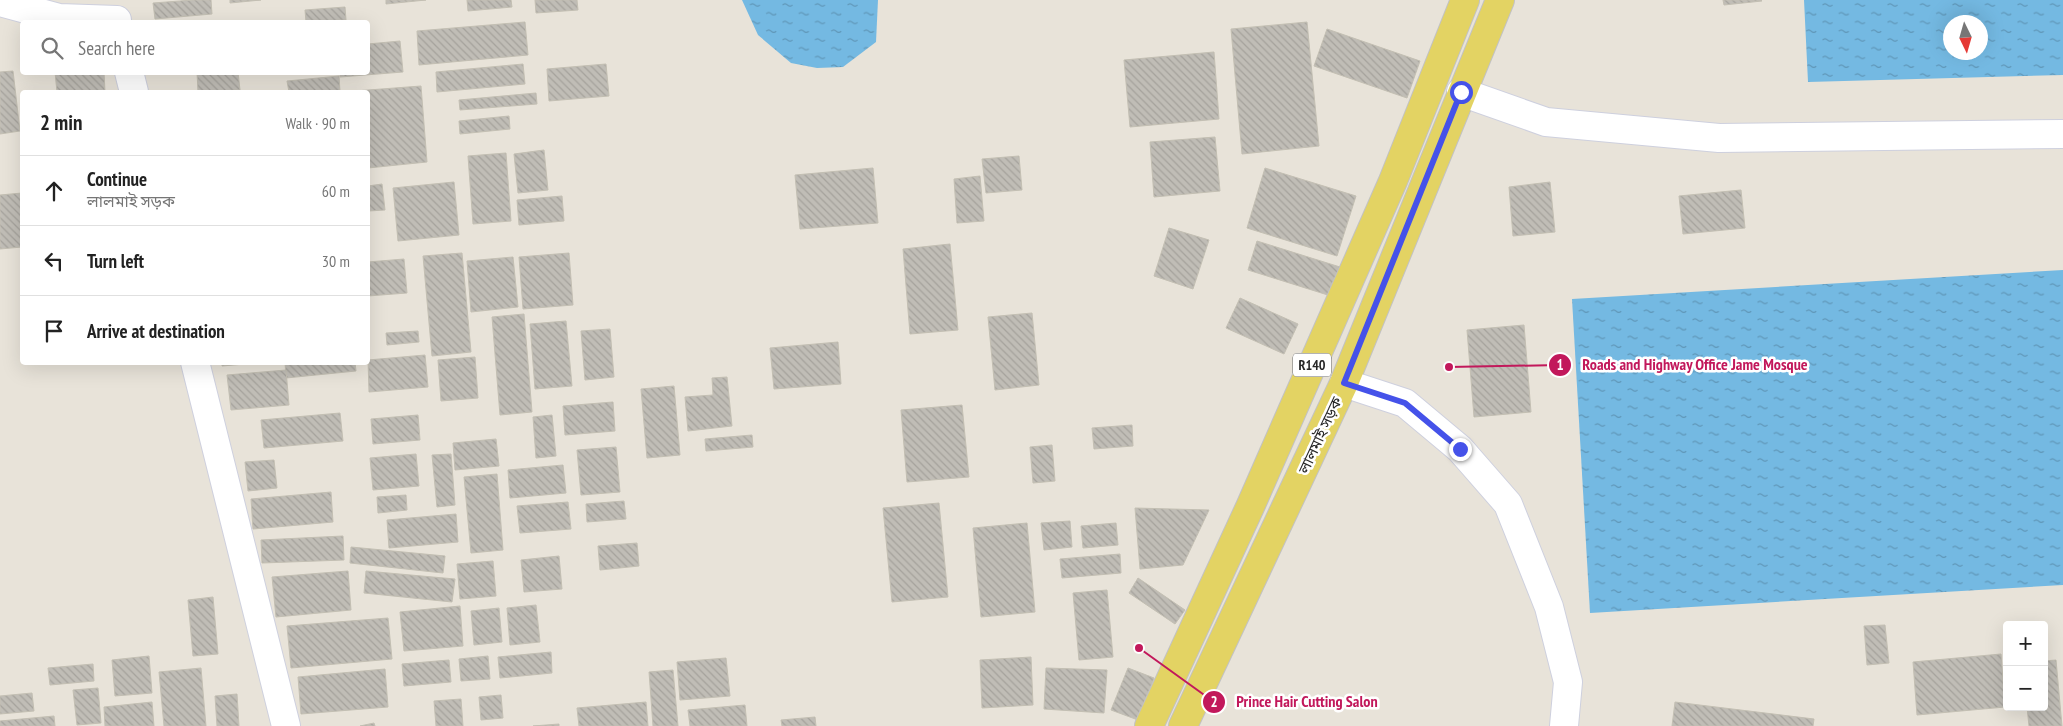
<!DOCTYPE html>
<html lang="en">
<head>
<meta charset="utf-8">
<style>
	body { margin:0; font-family:"PT Sans Narrow","Noto Sans Bengali",sans-serif; background:#f2f2f2; color:#222 }
	.controls { position:absolute; right:15px; bottom:15px; display:grid; overflow:hidden; border-radius:5px; box-shadow:0 5px 20px #0002 }
	.controls button { width:45px; height:45px; display:grid; place-items:center; padding:0; border:0; border-bottom:1px solid #e0e0e0; background:#fff; color:#222; font:25px sans-serif }
	.compass { position:absolute; left:1943px; top:15px; width:45px; height:45px; border-radius:50%; background:#fff; box-shadow:0 5px 20px #0002; rotate:175deg }
	.stop { position:absolute; width:15px; height:15px; margin:-11px; border:4px solid #4552e9; border-radius:50%; background:#fff }
	.stop.end { background:#4552e9; border-color:#fff; box-shadow:0 1px 5px #0008 }
	.list { margin:0; padding:0; list-style:none }
	h2 { display:flex; justify-content:space-between; align-items:center; height:65px; margin:0; padding:0 20px; font-size:21px }
	h2 small { font-size:16px; font-weight:400; color:#767676 }
	.list li { display:grid; grid-template-columns:32px 1fr auto; gap:15px; align-items:center; box-sizing:border-box; height:70px; padding:0 20px; border-top:1px solid #e0e0e0 }
	.list b { display:block; font-size:19px; white-space:nowrap }
	.list p { margin:0; font-size:16px; white-space:nowrap; color:#767676 }
	.list em { font-size:16px; font-style:normal; color:#767676 }
	.icon { flex:none; width:28px; height:28px; fill:none; stroke:currentColor; stroke-width:2; stroke-linecap:round; stroke-linejoin:round }
	.map { position:relative; flex:none; width:2063px; height:726px; overflow:hidden }
	.search { position:absolute; background:#fff; box-shadow:0 5px 20px #0002; left:20px; top:20px; width:350px; height:55px; display:flex; align-items:center; gap:12px; box-sizing:border-box; padding:0 18px; border-radius:5px; color:#767676; font-size:19px }
	.panel { position:absolute; background:#fff; box-shadow:0 5px 20px #0002; left:20px; top:90px; width:350px; height:275px; border-radius:5px }
	.map>svg:first-child { display:block }
</style>
</head>
<body>
<div class="map">
<svg width="2063" height="726" viewBox="0 0 2063 726">
	<defs>
		<pattern id="water-ripples" width="26" height="14" patternUnits="userSpaceOnUse" patternTransform="scale(1.25)"><rect width="26" height="14" fill="#74b9e2"/><path d="M2 4q2-2 4 0t4 0M15 11q2-2 4 0t4 0" fill="none" stroke="#5f96b7"/></pattern>
		<pattern id="building-back-hatch" width="6" height="6" patternUnits="userSpaceOnUse" patternTransform="scale(1.25)"><rect width="6" height="6" fill="#c0bdb6"/><path d="M-1 5l2 2M0 0l6 6M5-1l2 2" fill="none" stroke="#a5a29c"/></pattern>
	</defs>
	<rect width="100%" height="100%" fill="#e8e3d9"/>
	<g fill="url(#water-ripples)" fill-rule="evenodd">
		<polygon points="742,0 878,0 876,42 843,67 817,68 791,63 758,35"/>
		<path d="M1804 0H2063V75L1808 82ZM1980 22V52H1950V22Z"/>
		<polygon points="2063,270 2063,585 1590,613 1572,299"/>
	</g>
	<g fill="url(#building-back-hatch)" stroke="#c3bfb3">
		<polygon points="193,0 211,0 212,14 155,19 153,3"/>
		<polygon points="230,0 261,0 230,3"/>
		<polygon points="386,0 426,0 386,4"/>
		<polygon points="467,0 511,0 512,7 468,11"/>
		<polygon points="535,0 577,0 578,10 536,13"/>
		<polygon points="1723,0 1761,0 1762,1 1724,5"/>
		<polygon points="345,7 346,20 306,22 305,10"/>
		<polygon points="525,22 528,55 419,65 417,31"/>
		<polygon points="1307,22 1319,146 1242,154 1231,29"/>
		<polygon points="1327,29 1420,61 1407,98 1314,66"/>
		<polygon points="400,41 403,72 340,77 340,72 368,72 368,44"/>
		<polygon points="1214,52 1219,119 1130,127 1124,60"/>
		<polygon points="523,64 525,84 437,92 436,72"/>
		<polygon points="606,64 609,96 549,101 547,69"/>
		<polygon points="13,71 20,131 0,134 0,72"/>
		<polygon points="55,72 104,72 105,92 57,92"/>
		<polygon points="197,72 238,72 240,90 198,92"/>
		<polygon points="339,76 340,92 289,92 287,81"/>
		<polygon points="421,86 427,162 368,168 368,92 355,91"/>
		<polygon points="536,93 537,104 460,110 459,100"/>
		<polygon points="509,116 510,129 460,134 459,121"/>
		<polygon points="1215,137 1220,191 1154,197 1150,142"/>
		<polygon points="544,150 548,190 518,193 514,154"/>
		<polygon points="506,153 511,221 473,224 468,156"/>
		<polygon points="1019,156 1022,190 986,193 982,159"/>
		<polygon points="873,168 878,223 800,229 795,175"/>
		<polygon points="1265,168 1356,196 1337,256 1247,228"/>
		<polygon points="980,176 984,221 957,223 954,179"/>
		<polygon points="454,182 459,235 398,241 393,188"/>
		<polygon points="1550,182 1555,232 1513,236 1509,187"/>
		<polygon points="382,184 385,210 368,211 368,186"/>
		<polygon points="1741,190 1745,228 1683,234 1679,196"/>
		<polygon points="22,193 22,247 0,249 0,195"/>
		<polygon points="562,196 564,221 519,225 517,200"/>
		<polygon points="1169,228 1209,240 1193,289 1154,276"/>
		<polygon points="1257,241 1340,267 1331,296 1248,270"/>
		<polygon points="950,244 958,330 910,334 903,249"/>
		<polygon points="462,253 471,352 432,356 423,256"/>
		<polygon points="569,253 573,305 523,309 519,257"/>
		<polygon points="513,257 518,307 471,312 467,261"/>
		<polygon points="404,259 407,293 368,296 368,262"/>
		<polygon points="1240,298 1298,324 1284,354 1226,328"/>
		<polygon points="1032,313 1039,385 995,390 988,317"/>
		<polygon points="524,314 532,412 500,415 492,317"/>
		<polygon points="566,321 572,386 535,389 530,324"/>
		<polygon points="1524,325 1531,412 1474,417 1467,330"/>
		<polygon points="610,329 614,377 585,380 581,331"/>
		<polygon points="418,331 419,342 387,345 386,333"/>
		<polygon points="838,342 841,384 774,389 770,348"/>
		<polygon points="425,355 428,387 369,392 368,360"/>
		<polygon points="475,357 478,398 441,401 438,360"/>
		<polygon points="222,362 256,362 256,363 222,366"/>
		<polygon points="285,362 355,362 356,371 286,378"/>
		<polygon points="286,370 289,405 231,410 227,375"/>
		<polygon points="727,377 732,426 688,431 685,397 713,395 712,378"/>
		<polygon points="674,386 680,455 647,458 641,389"/>
		<polygon points="613,402 615,431 565,435 563,406"/>
		<polygon points="962,405 969,477 907,482 901,410"/>
		<polygon points="340,413 343,441 264,448 261,420"/>
		<polygon points="418,415 420,440 373,444 371,419"/>
		<polygon points="552,415 556,456 536,458 533,417"/>
		<polygon points="1132,425 1133,446 1094,449 1092,428"/>
		<polygon points="752,435 753,447 706,451 705,439"/>
		<polygon points="496,439 499,466 455,470 453,443"/>
		<polygon points="1052,445 1055,481 1033,483 1030,447"/>
		<polygon points="616,447 620,492 581,495 577,450"/>
		<polygon points="416,454 419,486 373,490 370,458"/>
		<polygon points="451,454 455,505 437,507 432,455"/>
		<polygon points="274,460 277,488 248,491 245,462"/>
		<polygon points="563,465 566,493 510,498 508,470"/>
		<polygon points="497,474 503,550 471,553 464,477"/>
		<polygon points="331,492 333,522 253,529 251,499"/>
		<polygon points="406,495 407,510 378,513 377,497"/>
		<polygon points="624,501 626,519 587,522 586,504"/>
		<polygon points="568,502 571,529 520,533 517,506"/>
		<polygon points="939,503 948,597 892,602 883,508"/>
		<polygon points="1135,508 1209,510 1183,565 1140,569"/>
		<polygon points="456,514 458,542 389,548 387,520"/>
		<polygon points="1070,521 1072,547 1044,550 1041,523"/>
		<polygon points="1027,523 1035,612 981,617 973,528"/>
		<polygon points="1116,523 1118,545 1083,548 1081,526"/>
		<polygon points="343,536 344,560 262,563 261,540"/>
		<polygon points="637,543 639,566 600,570 598,546"/>
		<polygon points="351,547 445,556 443,573 350,563"/>
		<polygon points="1120,554 1121,573 1062,578 1060,559"/>
		<polygon points="559,556 562,589 524,592 521,560"/>
		<polygon points="493,561 496,596 460,599 457,564"/>
		<polygon points="348,571 351,610 276,617 272,577"/>
		<polygon points="366,571 455,579 452,602 364,593"/>
		<polygon points="1138,578 1185,610 1175,624 1129,593"/>
		<polygon points="1107,590 1113,657 1079,660 1073,593"/>
		<polygon points="213,597 218,654 193,656 188,600"/>
		<polygon points="536,605 540,642 510,645 507,608"/>
		<polygon points="460,606 463,646 404,651 400,612"/>
		<polygon points="499,608 502,642 474,645 471,611"/>
		<polygon points="388,618 392,659 291,668 287,626"/>
		<polygon points="1885,625 1889,663 1867,665 1864,626"/>
		<polygon points="551,652 552,673 500,678 498,657"/>
		<polygon points="2001,654 2005,707 1917,715 1913,662"/>
		<polygon points="149,656 152,693 115,696 112,660"/>
		<polygon points="488,656 490,679 461,681 459,659"/>
		<polygon points="1031,657 1033,705 982,708 980,660"/>
		<polygon points="726,658 730,696 680,700 677,662"/>
		<polygon points="449,660 451,682 404,686 402,664"/>
		<polygon points="2056,660 2062,726 2029,726 2027,707 2044,707 2044,661"/>
		<polygon points="93,664 94,681 50,685 48,668"/>
		<polygon points="201,668 206,726 164,726 159,672"/>
		<polygon points="1046,668 1107,670 1104,713 1044,709"/>
		<polygon points="1128,668 1154,678 1138,720 1111,710"/>
		<polygon points="385,669 388,707 301,714 298,677"/>
		<polygon points="673,670 678,726 653,726 649,672"/>
		<polygon points="98,688 101,723 77,725 73,690"/>
		<polygon points="32,693 34,711 0,714 0,696"/>
		<polygon points="237,694 239,726 217,726 215,696"/>
		<polygon points="501,695 503,718 481,720 479,697"/>
		<polygon points="461,699 463,726 436,726 434,701"/>
		<polygon points="152,702 154,726 105,726 104,707"/>
		<polygon points="646,702 648,726 579,726 577,708"/>
		<polygon points="1675,702 1814,719 1813,726 1672,726"/>
		<polygon points="745,705 747,726 690,726 688,710"/>
		<polygon points="54,716 55,726 0,726 0,721"/>
		<polygon points="815,717 816,726 782,726 781,720"/>
		<polygon points="374,723 375,726 360,726"/>
		<polygon points="559,724 559,726 533,726"/>
	</g>
	<g fill="none" stroke-linecap="round" stroke-linejoin="round">
		<g stroke="#ced0de" stroke-width="30">
			<g id="minor">
				<polyline points="0,2 59,18 117,20"/>
				<polyline points="129,72 134,92"/>
				<polyline points="1461,92 1546,122 1719,138 2063,134"/>
				<polyline points="195,362 286,726"/>
				<polyline points="1344,383 1405,403 1460,449 1508,504 1549,607 1568,682 1564,726"/>
			</g>
		</g>
		<g stroke="#c2c2c2" stroke-width="30">
			<g id="major">
				<polyline points="1149,726 1250,507 1393,181 1465,0"/>
				<polyline points="1183,726 1344,383 1500,0"/>
			</g>
		</g>
		<use href="#minor" stroke="#fff" stroke-width="28"/>
		<use href="#major" stroke="#e3d363" stroke-width="28"/>
	</g>
	<g fill="none" stroke-linecap="round" stroke-linejoin="round">
		<polyline stroke="#4552e9" stroke-width="6" points="1460,449 1405,403 1344,383 1461,92"/>
	</g>
	<g text-anchor="middle" dominant-baseline="central" stroke-width="5" stroke-linejoin="round" paint-order="stroke">
		<rect fill="#fff" stroke="#676767" stroke-width="1" x="1293" y="353.5" width="38" height="23" rx="4"/>
		<g font-size="14" font-weight="bold" fill="#262626">
			<text x="1312" y="365">R140</text>
		</g>
		<g font-size="15" fill="#262626" stroke="#fff">
			<text transform="translate(1320 435) rotate(-65)">লালমাই সড়ক</text>
		</g>
	</g>
	<path fill="none" stroke="#c2185b" stroke-width="2" d="M1449 367L1560 365M1139 648L1214 702"/>
	<g fill="#c2185b" stroke="#fff" stroke-width="2">
		<circle cx="1449" cy="367" r="5"/>
		<circle cx="1139" cy="648" r="5"/>
		<circle cx="1560" cy="365" r="12"/>
		<circle cx="1214" cy="702" r="12"/>
	</g>
	<g font-size="15" text-anchor="middle" font-weight="bold" fill="#fff">
		<text x="1560" y="370">1</text>
		<text x="1214" y="707">2</text>
	</g>
	<g font-size="16" text-anchor="middle" font-weight="bold" fill="#c2185b" stroke="#fff" stroke-width="5" stroke-linejoin="round" paint-order="stroke">
		<text x="1695" y="370">Roads and Highway Office Jame Mosque</text>
		<text x="1307" y="707">Prince Hair Cutting Salon</text>
	</g>
</svg>
<div class="controls">
<button>+</button>
<button>−</button>
</div>
<svg class="compass" viewBox="-18 -18 36 36"><path d="M0-13l5 13h-10z" fill="#e53935"/><path d="M0 13l5-13h-10z" fill="#767676"/></svg>
<div class="stop" style="left:1461px;top:92px"></div>
<div class="stop end" style="left:1460px;top:449px"></div>
<div class="search"><svg class="icon" aria-label="search" viewBox="0 0 24 24"><circle cx="10" cy="10" r="6"/><path d="M15 15l6 6"/></svg>Search here</div>
<section class="panel">
<h2>2 min<small>Walk · 90 m</small></h2>
<ul class="list">
<li><svg class="icon" aria-label="ahead" viewBox="0 0 24 24"><path d="M12 20V5M6 11l6-6 6 6"/></svg><div><b>Continue</b><p>লালমাই সড়ক</p></div><em>60 m</em></li>
<li><svg class="icon" aria-label="left" viewBox="0 0 24 24"><path d="M17 20v-9H6M10 6l-5 5 5 5"/></svg><div><b>Turn left</b></div><em>30 m</em></li>
<li><svg class="icon" aria-label="arrive" viewBox="0 0 24 24"><path d="M6 21V4h12l-3 4 3 4H6"/></svg><div><b>Arrive at destination</b></div></li>
</ul>
</section>
</div>
</body>
</html>
